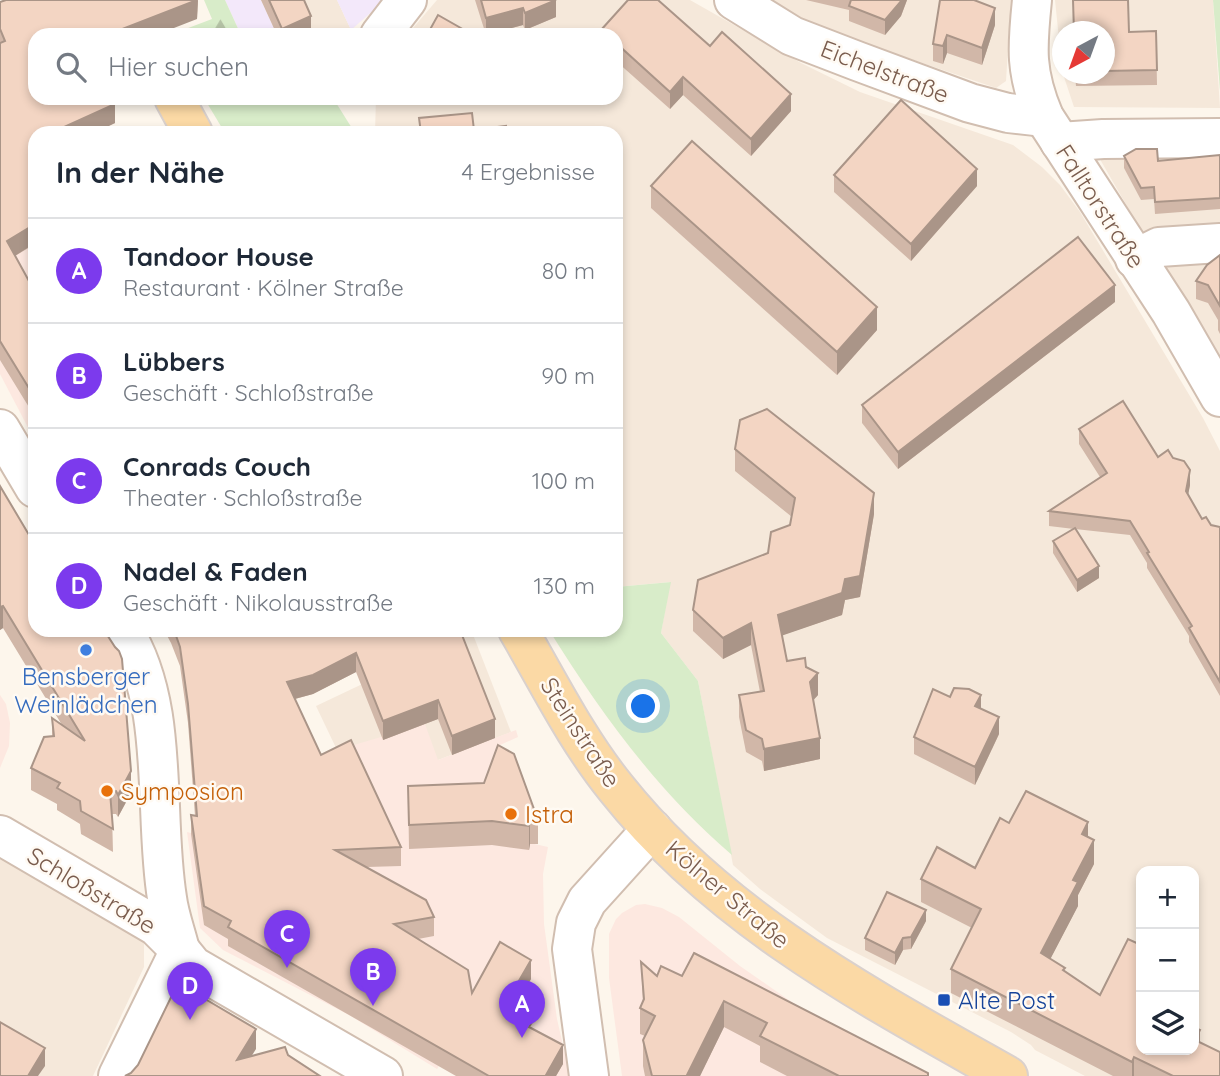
<!DOCTYPE html>
<html lang="de">
<head>
<meta charset="utf-8">
<style>
	body { margin:0; font-family:Quicksand,sans-serif; background:#f6f6f7; color:#1f2937 }
	.controls { position:absolute; right:21px; bottom:21px; display:grid; overflow:hidden; border-radius:14px; box-shadow:0 4px 10px #0003 }
	.controls button { width:63px; height:63px; display:grid; place-items:center; padding:0; border:0; border-bottom:2px solid #e0e1e3; background:#fff; color:#1f2937; font:35px sans-serif }
	.compass { position:absolute; left:1052px; top:21px; width:63px; height:63px; border-radius:50%; background:#fff; box-shadow:0 4px 10px #0003; rotate:221deg }
	.you { position:absolute; left:644px; top:707px; width:24px; height:24px; margin:-18px; border:5px solid #fff; border-radius:50%; background:#1a73e8; box-shadow:0 0 0 10px #1a73e833 }
	.badge { display:grid; place-items:center; width:46px; height:46px; border-radius:50%; background:#7c3aed; color:#fff; font-size:23px; font-weight:700 }
	.pin { position:absolute; translate:-50% -58px; filter:drop-shadow(0 2px 4px #0008) }
	.pin::after { content:''; position:absolute; top:37px; width:24px; height:21px; background:inherit; clip-path:polygon(0 0,100% 0,50% 100%) }
	.list { margin:0; padding:0; list-style:none }
	h2 { display:flex; justify-content:space-between; align-items:center; height:91px; margin:0; padding:0 28px; font-size:30px }
	h2 small { font-size:23px; font-weight:400; color:#747a83 }
	.list li { display:grid; grid-template-columns:46px 1fr auto; gap:21px; align-items:center; box-sizing:border-box; height:105px; padding:0 28px; border-top:2px solid #e0e1e3 }
	.list b { display:block; font-size:26px; white-space:nowrap }
	.list p { margin:0; font-size:23px; white-space:nowrap; color:#747a83 }
	.list em { font-size:23px; font-style:normal; color:#747a83 }
	.icon { flex:none; width:38px; height:38px; fill:none; stroke:currentColor; stroke-width:2; stroke-linecap:round; stroke-linejoin:round }
	.map { position:relative; flex:none; width:1220px; height:1076px; overflow:hidden }
	.search { position:absolute; background:#fff; box-shadow:0 4px 10px #0003; left:28px; top:28px; width:595px; height:77px; display:flex; align-items:center; gap:18px; box-sizing:border-box; padding:0 24px; border-radius:21px; color:#747a83; font-size:26px }
	.panel { position:absolute; background:#fff; box-shadow:0 4px 10px #0003; left:28px; top:126px; width:595px; height:511px; border-radius:21px }
	.map>svg:first-child { display:block }
</style>
</head>
<body>
<div class="map">
<svg width="1220" height="1076" viewBox="0 0 1220 1076">
	<defs>
		<pattern id="forest-firs" width="22" height="20" patternUnits="userSpaceOnUse" patternTransform="scale(1.75)"><rect width="22" height="20" fill="#d8ecc9"/><path d="M5 1l3.5 6h-7zM16 11l3.5 6h-7z" fill="#b4c2a5"/></pattern>
	</defs>
	<rect width="100%" height="100%" fill="#fdf6ec"/>
	<g fill="#f5e8da" fill-rule="evenodd">
		<polygon points="261,0 337,0 351,30 346,35 277,35"/>
		<path d="M437 0H690L801 63 860 92 1013 145 1042 167 1060 185 1080 212 1203 418 1220 451V1076H1085L1035 1050 1031 1045 1011 1032 827 938 760 889 733 865 698 681 661 633 670 582 616 587V133H375L376 98H616V35H407ZM1141 871H1194V1050H1141Z"/>
		<polygon points="769,0 1011,0 1006,81 996,88 816,27"/>
		<polygon points="1055,0 1213,0 1220,108 1074,107 1063,74 1104,74 1104,32 1062,32 1062,69"/>
		<polygon points="1220,148 1220,237 1147,241 1101,161 1101,156"/>
		<polygon points="1220,251 1220,362 1156,254"/>
		<polygon points="472,632 511,732 438,760 337,750 316,706"/>
		<polygon points="0,855 144,940 144,967 93,1076 0,1076"/>
	</g>
	<g fill="#fde8e0">
		<polygon points="35,196 35,436 33,437 0,374 0,202"/>
		<polygon points="0,695 6,704 10,723 9,746 0,768"/>
		<polygon points="425,724 438,760 516,730 518,737 498,746 530,843 548,847 543,874 544,924 557,1019 570,1076 457,1076 439,1066 437,1069 349,1015 223,950 200,928 187,832 265,853 337,750"/>
		<polygon points="645,904 662,908 679,917 740,966 826,1026 912,1076 622,1076 609,978 609,934 616,919 622,913 636,905"/>
	</g>
	<g fill="#f3e8fa">
		<polygon points="225,0 261,0 277,35 241,35"/>
		<polygon points="337,0 385,0 351,30"/>
	</g>
	<g fill="#d8ecc9">
		<polygon points="1213,0 1220,0 1220,91"/>
		<polygon points="204,98 333,98 355,133 225,133"/>
		<path d="M671 582 661 633 698 681 732 855C658 792 600 712 549 630H616V587Z"/>
	</g>
	<polygon fill="url(#forest-firs)" points="204,0 225,0 241,35 176,35 175,33 212,19"/>
	<g fill="none" stroke-linecap="round" stroke-linejoin="round">
		<g stroke="#d1beb0" stroke-width="42">
			<g id="minor">
				<polyline points="734,0 792,36 857,61 970,103 1008,113 1044,117"/>
				<path d="M1032 0C1027 48 1025 72 1044 117L1171 312 1220 397"/>
				<polyline points="380,35 407,0"/>
				<polyline points="1060,142 1103,139 1220,138"/>
				<polyline points="1135,259 1159,247 1220,243"/>
				<polyline points="0,429 35,488"/>
				<path d="M123 630C171 705 153 813 167 898 169 915 176 933 180 950"/>
				<polyline points="0,835 156,926 180,950 193,966 383,1076"/>
				<polyline points="118,1076 180,950"/>
				<polyline points="589,1076 572,949 576,923 587,901 652,829"/>
			</g>
		</g>
		<g stroke="#dad1cd" stroke-width="42">
			<g id="major">
				<polyline points="174,98 193,133"/>
				<path d="M518 630C549 683 577 740 616 788 719 918 866 996 1008 1076"/>
			</g>
		</g>
		<use href="#minor" stroke="#fff" stroke-width="38"/>
		<use href="#major" stroke="#fbd9a5" stroke-width="38"/>
	</g>
	<g fill="#d1b7a8">
		<polygon points="198,0 197,19 35,35 113,98 115,123 94,133 35,133 35,244 15,256 35,292 35,417 0,360 0,2"/>
		<polygon points="261,0 304,0 311,32 305,35 277,35"/>
		<polygon points="475,0 556,0 556,17 525,30 523,25 486,35"/>
		<polygon points="806,0 907,0 901,16 885,35 849,21 849,10"/>
		<polygon points="940,0 995,25 982,65 947,53 943,64 933,61 933,44"/>
		<polygon points="601,30 710,46 791,111 751,156 683,95 670,109 616,61 616,35 601,35"/>
		<polygon points="1156,31 1157,85 1076,86 1075,74 1104,74 1104,32"/>
		<polygon points="1220,155 1220,209 1155,214 1154,199 1141,200 1124,168 1124,156 1158,161"/>
		<polygon points="834,175 977,186 911,261 834,192"/>
		<polygon points="651,186 877,330 837,375 651,208"/>
		<polygon points="1220,255 1220,334 1218,330 1218,320 1208,303 1196,299 1196,281"/>
		<polygon points="1115,302 898,469 862,423 862,405"/>
		<polygon points="1079,429 1158,457 1190,485 1188,495 1202,519 1211,525 1220,527 1220,696 1189,642 1189,636 1147,568 1147,563 1130,535 1075,529 1099,578 1077,592 1053,553 1053,541 1074,529 1049,526 1049,511 1100,477 1079,444"/>
		<polygon points="735,449 874,514 860,597 845,600 842,615 782,635 787,661 806,667 818,695 813,700 820,759 764,771 762,761 746,752 739,717 739,695 760,692 751,645 723,659 693,631 693,610 768,553 790,525 792,517 735,471"/>
		<polygon points="0,486 131,793 118,817 116,814 112,814 113,852 81,834 80,824 57,810 57,804 31,790 31,768 52,736 52,718 62,725 3,628 0,630"/>
		<polygon points="164,630 460,630 495,738 452,755 438,719 383,740 356,672 313,694 295,699 321,755 401,847 401,866 367,867 434,917 434,936 418,939 472,993 531,979 513,1010 532,1028 563,1064 556,1076 456,1076 228,946 228,939 204,925 191,834 191,815 195,816 188,723 180,666 171,643"/>
		<polygon points="950,697 981,709 999,734 975,785 914,754 914,737"/>
		<polygon points="408,786 538,820 538,844 530,844 529,850 492,845 409,849"/>
		<polygon points="1009,823 1088,837 1094,864 1078,895 1078,906 1050,959 1065,971 1141,1050 1200,1042 1220,1076 1113,1076 951,993 951,969 972,928 921,902 921,879 975,868"/>
		<polygon points="926,921 911,949 903,950 895,965 865,950 865,938"/>
		<polygon points="641,962 657,976 682,976 928,1076 787,1076 760,1062 760,1046 724,1027 700,1076 645,1076 643,1066 643,1040 645,1036 640,1034 640,1008 643,1003"/>
	</g>
	<g fill="#aa9588">
		<polygon points="198,0 197,19 156,35 107,35"/>
		<polygon points="556,0 556,17 525,30 525,13"/>
		<polygon points="902,0 907,0 901,16 885,35 885,20"/>
		<polygon points="523,8 523,25 486,35 486,18"/>
		<polygon points="995,8 995,25 982,65 982,48"/>
		<polygon points="311,16 311,32 305,35 282,35 282,29"/>
		<polygon points="947,35 947,53 943,64 943,46"/>
		<polygon points="683,77 683,95 670,109 670,92"/>
		<polygon points="791,94 791,111 751,156 751,139"/>
		<polygon points="115,104 115,123 94,133 62,133 62,128"/>
		<polygon points="977,169 977,186 911,261 911,244"/>
		<polygon points="35,224 35,243 7,261 7,241"/>
		<polygon points="1115,285 1115,302 898,469 898,452"/>
		<polygon points="877,307 877,330 837,375 837,352"/>
		<polygon points="1190,470 1190,485 1186,505 1186,491"/>
		<polygon points="874,493 874,514 860,597 845,600 842,615 778,637 778,615 845,579"/>
		<polygon points="1099,566 1099,578 1077,592 1077,580"/>
		<polygon points="3,606 3,628 0,630 0,607"/>
		<polygon points="751,623 751,645 723,659 723,638"/>
		<polygon points="356,653 356,672 313,694 287,701 287,682"/>
		<polygon points="818,673 818,695 810,704 810,682"/>
		<polygon points="981,695 981,712 975,706"/>
		<polygon points="438,700 438,719 383,740 383,721"/>
		<polygon points="999,717 999,734 975,785 975,767"/>
		<polygon points="495,719 495,738 452,755 452,736"/>
		<polygon points="820,738 820,759 764,771 764,749"/>
		<polygon points="131,771 131,793 118,817 118,795"/>
		<polygon points="530,819 530,844 529,850 529,826"/>
		<polygon points="1088,822 1088,846 1082,834"/>
		<polygon points="1094,840 1094,864 1078,895 1078,906 1041,977 1041,953 1073,880"/>
		<polygon points="926,910 926,921 911,949 911,937"/>
		<polygon points="903,938 903,950 895,965 895,953"/>
		<polygon points="531,960 531,979 505,1024 505,1005"/>
		<polygon points="724,1001 724,1027 700,1076 687,1076"/>
		<polygon points="256,1029 256,1049 239,1076 237,1060"/>
		<polygon points="1200,1030 1200,1053 1195,1040"/>
		<polygon points="563,1045 563,1064 556,1076 546,1076"/>
		<polygon points="45,1048 45,1066 38,1076 28,1076"/>
		<polygon points="1134,1057 1134,1076 1132,1076 1132,1062"/>
	</g>
	<g fill="#f3d5c3" stroke="#aa9588" stroke-width="2">
		<polygon points="6,0 197,0 107,35 35,35 35,98 112,98 115,104 62,128 65,133 35,133 35,147 31,149 35,156 35,224 7,241 35,292 35,398 0,341 0,43 5,41 0,29 0,2"/>
		<polygon points="269,0 304,0 311,16 282,29"/>
		<polygon points="481,0 556,0 525,13 523,8 486,18"/>
		<polygon points="628,0 658,0 710,46 722,32 791,94 751,139 683,77 670,92 616,43 616,35 607,35 601,30"/>
		<polygon points="851,0 902,0 885,20 849,6"/>
		<polygon points="940,0 974,0 995,8 982,48 947,35 943,46 933,44"/>
		<polygon points="1073,0 1128,0 1129,32 1156,31 1157,70 1104,71 1104,32 1074,32"/>
		<polygon points="438,15 473,35 427,35"/>
		<polygon points="901,100 977,169 911,244 834,175"/>
		<polygon points="472,113 474,130 506,126 506,133 421,133 419,118"/>
		<polygon points="692,141 877,307 837,352 651,186"/>
		<polygon points="1136,149 1157,149 1158,161 1220,155 1220,198 1155,202 1154,187 1141,188 1124,156"/>
		<polygon points="1078,237 1115,285 898,452 862,405"/>
		<polygon points="1220,255 1220,306 1208,285 1196,281 1207,265"/>
		<polygon points="1123,401 1158,457 1168,450 1173,458 1184,461 1190,470 1186,491 1202,519 1206,517 1211,525 1220,527 1220,682 1189,628 1192,626 1147,553 1149,552 1130,521 1049,511 1107,473 1079,429"/>
		<polygon points="767,409 874,493 860,576 845,579 842,593 778,615 787,661 805,658 806,667 818,673 810,682 820,738 764,749 762,739 746,730 739,695 764,691 751,623 723,638 693,610 698,580 768,553 771,532 790,525 795,498 735,449 740,420"/>
		<polygon points="0,486 35,545 35,630 104,630 115,647 119,651 122,659 131,771 118,795 116,791 110,792 113,829 81,811 80,801 57,788 60,783 31,768 44,737 54,736 52,718 85,741 3,606 0,607"/>
		<polygon points="1075,528 1099,566 1077,580 1053,541"/>
		<polygon points="174,630 460,630 495,719 452,736 438,700 383,721 356,653 313,675 287,682 321,755 351,740 401,847 335,850 426,900 434,917 394,924 468,970 472,993 500,942 531,960 505,1005 532,1022 529,1027 563,1045 546,1075 548,1076 489,1076 228,927 231,921 204,906 191,815 197,816 188,704 180,647"/>
		<polygon points="954,688 969,689 981,695 975,706 999,717 975,767 914,737 933,689 950,697"/>
		<polygon points="498,745 514,754 538,820 530,819 529,826 492,821 409,825 408,786 484,783"/>
		<polygon points="1026,791 1088,822 1082,834 1094,840 1073,880 1078,882 1041,953 1065,968 1063,970 1100,995 1128,939 1141,945 1141,1050 1194,1050 1194,1027 1200,1030 1195,1040 1220,1052 1220,1076 1173,1076 1134,1057 1132,1062 951,969 981,909 921,879 937,847 975,868 1000,818 1009,823"/>
		<polygon points="887,892 926,910 911,937 903,938 895,953 865,938"/>
		<polygon points="694,953 928,1073 928,1076 839,1076 760,1036 767,1023 724,1001 687,1075 688,1076 652,1076 643,1040 655,1016 640,1008 644,999 641,962 657,976 661,966 682,976"/>
		<polygon points="178,983 256,1029 237,1060 285,1047 288,1055 320,1076 125,1076 131,1073 138,1065"/>
		<polygon points="0,1022 45,1048 28,1076 0,1076"/>
	</g>
	<circle fill="#3f7fe0" stroke="#fffaf3" stroke-width="2.5" cx="86" cy="650" r="7"/>
	<g fill="#e8710a" stroke="#fffaf3" stroke-width="2.5">
		<circle cx="107" cy="791" r="7"/>
		<circle cx="511" cy="814" r="7"/>
	</g>
	<rect fill="#1a4fb4" stroke="#fffaf3" stroke-width="2.5" x="937" y="993" width="14" height="14" rx="3.5"/>
	<g text-anchor="middle" dominant-baseline="central" stroke-width="5" stroke-linejoin="round" paint-order="stroke">
		<g font-size="24" fill="#7a5c4d" stroke="#fffaf3">
			<text transform="translate(885 71) rotate(21)">Eichelstraße</text>
			<text transform="translate(1101 206) rotate(57)">Falltorstraße</text>
			<text transform="translate(581 732) rotate(57)">Steinstraße</text>
			<text transform="translate(92 890) rotate(31)">Schloßstraße</text>
			<text transform="translate(728 894) rotate(40)">Kölner Straße</text>
		</g>
		<g font-size="24" fill="#366cbe" stroke="#fffaf3">
			<text x="86" y="676">Bensberger<tspan x="86" dy="28">Weinlädchen</tspan></text>
		</g>
		<g font-size="24" fill="#c56008" stroke="#fffaf3" text-anchor="start">
			<text x="121" y="791">Symposion</text>
			<text x="525" y="814">Istra</text>
		</g>
		<g font-size="24" fill="#164399" stroke="#fffaf3" text-anchor="start">
			<text x="958" y="1000">Alte Post</text>
		</g>
	</g>
</svg>
<div class="controls">
<button>+</button>
<button>−</button>
<button><svg class="icon" aria-label="layers" viewBox="0 0 24 24"><path d="M12 4l9 5-9 5-9-5zM3 14l9 5 9-5"/></svg></button>
</div>
<svg class="compass" viewBox="-18 -18 36 36"><path d="M0-13l5 13h-10z" fill="#e53935"/><path d="M0 13l5-13h-10z" fill="#747a83"/></svg>
<div class="you"></div>
<div class="pin badge" style="left:522px;top:1038px">A</div>
<div class="pin badge" style="left:373px;top:1006px">B</div>
<div class="pin badge" style="left:287px;top:968px">C</div>
<div class="pin badge" style="left:190px;top:1020px">D</div>
<div class="search"><svg class="icon" aria-label="search" viewBox="0 0 24 24"><circle cx="10" cy="10" r="6"/><path d="M15 15l6 6"/></svg>Hier suchen</div>
<section class="panel">
<h2>In der Nähe<small>4 Ergebnisse</small></h2>
<ul class="list">
<li><span class="badge">A</span><div><b>Tandoor House</b><p>Restaurant · Kölner Straße</p></div><em>80 m</em></li>
<li><span class="badge">B</span><div><b>Lübbers</b><p>Geschäft · Schloßstraße</p></div><em>90 m</em></li>
<li><span class="badge">C</span><div><b>Conrads Couch</b><p>Theater · Schloßstraße</p></div><em>100 m</em></li>
<li><span class="badge">D</span><div><b>Nadel &amp; Faden</b><p>Geschäft · Nikolausstraße</p></div><em>130 m</em></li>
</ul>
</section>
</div>
</body>
</html>
